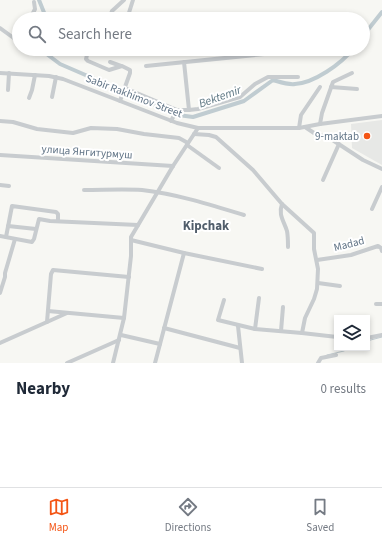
<!DOCTYPE html>
<html lang="en">
<head>
<meta charset="utf-8">
<style>
	body { margin:0; font-family:"Source Sans 3",sans-serif; background:#f6f6f7; color:#1f2937 }
	.controls { position:absolute; right:12px; bottom:12px; display:grid; overflow:hidden; border-radius:0px; box-shadow:0 2px 6px #0003 }
	.controls button { width:36px; height:36px; display:grid; place-items:center; padding:0; border:0; border-bottom:1px solid #e0e1e3; background:#fff; color:#1f2937; font:20px sans-serif }
	.list { margin:0; padding:0; list-style:none }
	h2 { display:flex; justify-content:space-between; align-items:center; height:52px; margin:0; padding:0 16px; font-size:17px }
	h2 small { font-size:13px; font-weight:400; color:#747a83 }
	.icon { flex:none; width:22px; height:22px; fill:none; stroke:currentColor; stroke-width:2; stroke-linecap:round; stroke-linejoin:round }
	.map { position:relative; flex:none; width:382px; height:363px; overflow:hidden }
	.search { position:absolute; background:#fff; box-shadow:0 2px 6px #0003; left:12px; right:12px; top:12px; height:44px; display:flex; align-items:center; gap:10px; box-sizing:border-box; padding:0 14px; border-radius:22px; color:#747a83; font-size:15px }
	.sheet { height:124px; background:#fff }
	nav { display:flex; justify-content:space-around; align-items:center; box-sizing:border-box; height:56px; border-top:1px solid #e0e1e3; background:#fff; font-size:11px; color:#747a83 }
	nav a { display:grid; justify-items:center; gap:2px }
	nav .on { color:#f45515 }
	.map>svg:first-child { display:block }
</style>
</head>
<body>
<div class="map">
<svg width="382" height="363" viewBox="0 0 382 363">
	<rect width="100%" height="100%" fill="#f7f7f3"/>
	<polygon fill="#e7e8e6" points="382,120 382,165 352,148 351,124"/>
	<g fill="none" stroke-linecap="round" stroke-linejoin="round">
		<g stroke="#c0ccd1" stroke-width="1">
			<polyline points="367,341 382,337"/>
			<polyline points="327,355 344,351 349,348"/>
		</g>
		<g stroke="#c0ccd1" stroke-width="4">
			<polyline points="39,0 45,15 45,19"/>
			<polyline points="363,36 382,12"/>
			<path d="M47 49 48 55 60 64 178 115 193 117 244 101 273 80C280 82 288 85 295 84 314 83 341 64 353 49"/>
		</g>
		<g stroke="#c8cccf" stroke-width="4">
			<polyline points="57,14 70,19"/>
			<polyline points="30,19 35,9 34,2"/>
			<polyline points="109,19 112,11 124,0"/>
			<polyline points="127,19 133,0"/>
			<polyline points="0,28 15,39 19,36"/>
			<polyline points="88,51 86,59 88,61 109,70 122,66 130,70 130,73 120,101"/>
			<polyline points="110,62 121,66"/>
			<polyline points="184,62 189,110"/>
			<polyline points="146,66 314,49"/>
			<polyline points="0,73 49,76 63,79 177,123 198,128 299,128 320,124 382,116"/>
			<polyline points="331,87 357,89"/>
			<polyline points="125,88 177,110 189,110 198,109 240,97 255,84 268,77 298,77"/>
			<polyline points="8,90 9,73"/>
			<polyline points="52,97 56,77"/>
			<polyline points="29,98 32,90 35,75"/>
			<polyline points="0,121 13,122 37,129 73,133 91,128 117,129 144,134 179,138 188,143"/>
			<polyline points="171,121 177,110"/>
			<polyline points="320,124 322,113 333,82 352,73"/>
			<polyline points="305,127 314,133 331,139 363,160 382,169"/>
			<polyline points="299,128 301,115 320,87"/>
			<polyline points="194,134 209,135 216,137 253,170 282,204 314,233 314,249 318,269 317,289 314,299 305,318 302,333"/>
			<polyline points="187,145 219,168"/>
			<polyline points="0,155 173,166"/>
			<polyline points="323,180 339,144"/>
			<polyline points="0,185 9,186"/>
			<path d="M84 190C103 190 123 189 142 190 177 194 211 205 244 215"/>
			<path d="M282 204C278 215 284 221 287 231 288 236 288 242 288 247"/>
			<polyline points="372,209 382,187"/>
			<polyline points="8,226 36,229"/>
			<polyline points="0,236 32,242 34,239 39,219 50,221 138,225"/>
			<polyline points="6,237 12,206 56,212 58,214 58,221"/>
			<polyline points="131,240 184,253"/>
			<polyline points="317,260 351,255 378,246 381,248 382,251"/>
			<polyline points="318,283 340,286"/>
			<polyline points="0,293 5,277 5,273 15,239"/>
			<polyline points="224,300 218,320 255,329 302,333 337,337"/>
			<polyline points="376,304 382,304"/>
			<polyline points="48,311 124,318"/>
			<polyline points="47,322 67,313"/>
			<polyline points="238,326 242,363"/>
			<polyline points="164,328 240,348"/>
			<polyline points="255,329 259,298"/>
			<polyline points="281,331 283,307"/>
			<polyline points="121,335 160,344"/>
			<polyline points="367,338 382,335"/>
			<polyline points="0,343 47,322 51,274 53,270 129,277"/>
			<polyline points="67,363 119,340"/>
			<polyline points="113,363 124,318 131,256 131,237 173,166 198,128"/>
			<polyline points="155,363 184,253 262,269"/>
			<polyline points="318,363 321,358 336,355"/>
		</g>
	</g>
	<circle fill="#f45515" stroke="#fff" stroke-width="1.5" cx="367" cy="136" r="4"/>
	<g text-anchor="middle" dominant-baseline="central" stroke-width="4" stroke-linejoin="round" paint-order="stroke">
		<g font-size="11" fill="#627587" stroke="#fff">
			<text transform="translate(134 96) rotate(21)">Sabir Rakhimov Street</text>
			<text transform="translate(87 152) rotate(4)">улица Янгитурмуш</text>
			<text transform="translate(349 244) rotate(-14)">Madad</text>
		</g>
		<g font-size="11" fill="#627587" stroke="#fff" text-anchor="end">
			<text x="359" y="136">9-maktab</text>
		</g>
		<g font-size="12" font-style="italic" fill="#5e7783" stroke="#fff">
			<text transform="translate(220 97) rotate(-20)">Bektemir</text>
		</g>
		<g font-size="13" font-weight="bold" fill="#515e6b" stroke="#fff">
			<text x="206" y="226">Kipchak</text>
		</g>
	</g>
</svg>
<div class="controls">
<button><svg class="icon" aria-label="layers" viewBox="0 0 24 24"><path d="M12 4l9 5-9 5-9-5zM3 14l9 5 9-5"/></svg></button>
</div>
<div class="search"><svg class="icon" aria-label="search" viewBox="0 0 24 24"><circle cx="10" cy="10" r="6"/><path d="M15 15l6 6"/></svg>Search here</div>
</div>
<section class="sheet">
<h2>Nearby<small>0 results</small></h2>
<ul class="list">
</ul>
</section>
<nav>
<a class="on"><svg class="icon" aria-label="map" viewBox="0 0 24 24"><path d="M3 6l6-2 6 2 6-2v14l-6 2-6-2-6 2zM9 4v14M15 6v14"/></svg>Map</a>
<a><svg class="icon" aria-label="directions" viewBox="0 0 24 24"><path d="M12 3l9 9-9 9-9-9zM9 14v-3h6M13 9l2 2-2 2"/></svg>Directions</a>
<a><svg class="icon" aria-label="saved" viewBox="0 0 24 24"><path d="M7 4h10v16l-5-4-5 4z"/></svg>Saved</a>
</nav>
</body>
</html>
